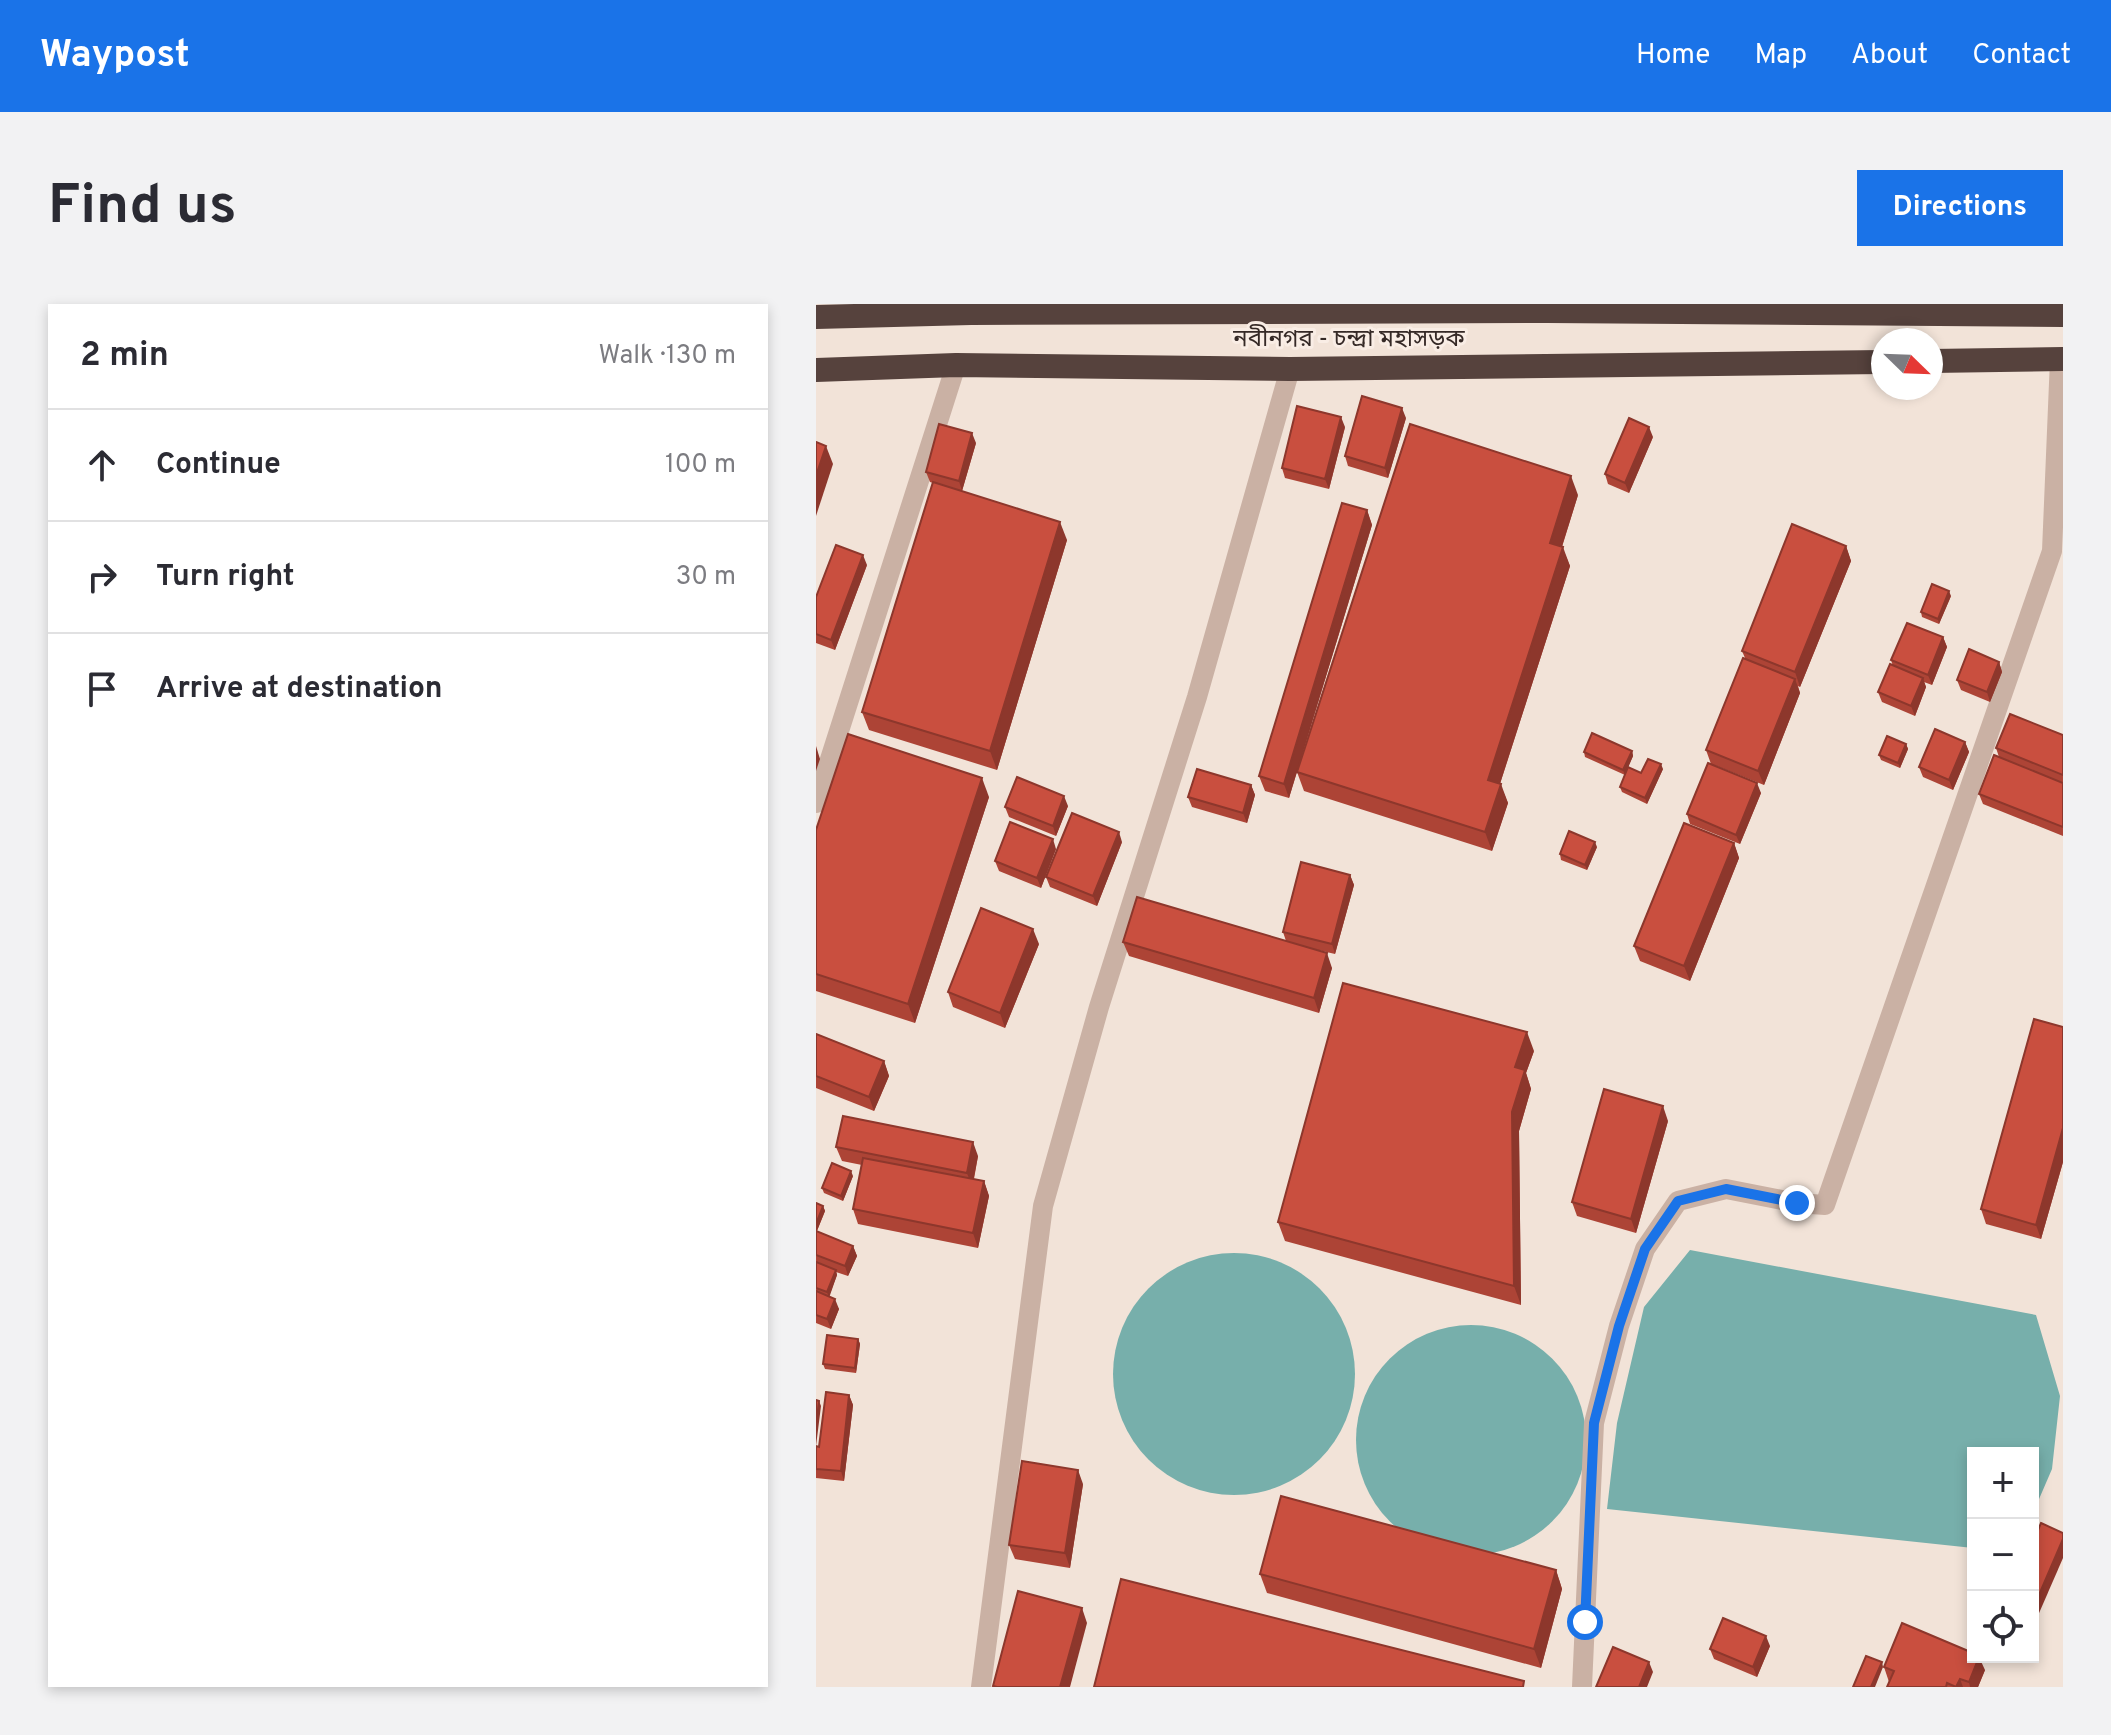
<!DOCTYPE html>
<html lang="en">
<head>
<meta charset="utf-8">
<style>
	body { margin:0; font-family:Overpass,"Noto Sans Bengali",sans-serif; background:#f2f2f3; color:#2b2b33 }
	.controls { position:absolute; right:24px; bottom:24px; display:grid; overflow:hidden; border-radius:0px; box-shadow:0 4px 12px #0003 }
	.controls button { width:72px; height:72px; display:grid; place-items:center; padding:0; border:0; border-bottom:2px solid #e1e1e2; background:#fff; color:#2b2b33; font:40px sans-serif }
	.compass { position:absolute; left:1055px; top:24px; width:72px; height:72px; border-radius:50%; background:#fff; box-shadow:0 4px 12px #0003; rotate:113deg }
	.stop { position:absolute; width:24px; height:24px; margin:-18px; border:6px solid #1a73e8; border-radius:50%; background:#fff }
	.stop.end { background:#1a73e8; border-color:#fff; box-shadow:0 2px 8px #0008 }
	.list { margin:0; padding:0; list-style:none }
	h2 { display:flex; justify-content:space-between; align-items:center; height:104px; margin:0; padding:0 32px; font-size:34px }
	h2 small { font-size:26px; font-weight:400; color:#7c7c81 }
	.list li { display:grid; grid-template-columns:52px 1fr auto; gap:24px; align-items:center; box-sizing:border-box; height:112px; padding:0 32px; border-top:2px solid #e1e1e2 }
	.list b { display:block; font-size:30px; white-space:nowrap }
	.list em { font-size:26px; font-style:normal; color:#7c7c81 }
	.icon { flex:none; width:44px; height:44px; fill:none; stroke:currentColor; stroke-width:2; stroke-linecap:round; stroke-linejoin:round }
	.map { position:relative; flex:none; width:1247px; height:1383px; overflow:hidden; border-radius:0px }
	header { display:flex; align-items:center; gap:48px; box-sizing:border-box; height:112px; padding:0 40px; background:#1a73e8; color:#fff }
	header strong { font-size:38px }
	nav { display:flex; gap:44px; margin-inline-start:auto; font-size:28px }
	.intro { display:flex; align-items:center; justify-content:space-between; box-sizing:border-box; height:192px; padding:0 48px }
	h1 { margin:0; font-size:56px }
	.button { padding:20px 36px; border-radius:0px; background:#1a73e8; color:#fff; font-size:28px; font-weight:700 }
	main { display:flex; gap:48px; padding:0 48px }
	aside { flex:1; background:#fff; border-radius:0px; box-shadow:0 4px 12px #0003 }
	.map>svg:first-child { display:block }
</style>
</head>
<body>
<header>
<strong>Waypost</strong>
<nav><a>Home</a><a>Map</a><a>About</a><a>Contact</a></nav>
</header>
<div class="intro"><h1>Find us</h1><a class="button">Directions</a></div>
<main>
<aside>
<h2>2 min<small>Walk · 130 m</small></h2>
<ul class="list">
<li><svg class="icon" aria-label="ahead" viewBox="0 0 24 24"><path d="M12 20V5M6 11l6-6 6 6"/></svg><div><b>Continue</b></div><em>100 m</em></li>
<li><svg class="icon" aria-label="right" viewBox="0 0 24 24"><path d="M7 20v-9h11M14 6l5 5-5 5"/></svg><div><b>Turn right</b></div><em>30 m</em></li>
<li><svg class="icon" aria-label="arrive" viewBox="0 0 24 24"><path d="M6 21V4h12l-3 4 3 4H6"/></svg><div><b>Arrive at destination</b></div></li>
</ul>
</aside>
<div class="map">
<svg width="1247" height="1383" viewBox="0 0 1247 1383">
	<rect width="100%" height="100%" fill="#f2e3d8"/>
	<g fill="#77afab">
		<polygon points="874,946 1220,1011 1244,1092 1236,1165 1217,1209 1217,1149 1157,1149 1157,1244 791,1205 801,1119 828,1003"/>
		<circle cx="418" cy="1070" r="121"/>
		<circle cx="655" cy="1136" r="115"/>
	</g>
	<g fill="none" stroke-linecap="round" stroke-linejoin="round">
		<g stroke="#cab1a4" stroke-width="20">
			<polyline points="0,499 140,61"/>
			<polyline points="165,1383 227,902 283,703 381,393 474,65"/>
			<polyline points="766,1383 778,1119 803,1022 829,945 862,897 910,885 981,899 1009,901 1236,247 1244,55"/>
		</g>
		<g stroke="#56423d" stroke-width="24">
			<polyline points="0,13 155,9 732,7 1247,11"/>
			<polyline points="1115,57 1247,55"/>
			<polyline points="0,66 140,61 474,65 1067,58"/>
		</g>
	</g>
	<g fill="#ad4436">
		<polygon points="590,114 572,174 532,162 529,152"/>
		<polygon points="529,123 513,185 469,174 466,164"/>
		<polygon points="837,133 813,189 792,180 789,170"/>
		<polygon points="160,139 146,187 251,236 181,466 53,426 46,408 117,179 114,178 110,168"/>
		<polygon points="762,191 746,243 754,262 684,480 692,499 676,547 488,487 481,468"/>
		<polygon points="551,206 556,221 473,494 449,487 443,472"/>
		<polygon points="1030,242 1035,257 984,383 982,382 984,389 948,481 898,461 945,489 924,540 874,520 871,510 895,460 890,446 929,354 926,347"/>
		<polygon points="51,261 19,346 0,339 0,293"/>
		<polygon points="1135,292 1123,320 1106,313 1105,308"/>
		<polygon points="1127,333 1131,343 1116,381 1108,378 1110,383 1099,412 1066,398 1062,388 1077,362 1075,356"/>
		<polygon points="1183,358 1186,368 1174,398 1145,386 1141,376"/>
		<polygon points="1247,431 1247,532 1167,500 1163,490 1183,453 1180,444"/>
		<polygon points="1149,438 1153,448 1137,486 1107,473 1103,463"/>
		<polygon points="1090,440 1092,445 1084,464 1065,456 1063,451"/>
		<polygon points="816,447 817,452 812,463 825,469 847,465 831,500 806,488 804,483 809,471 769,453 768,448"/>
		<polygon points="435,481 439,491 431,519 376,503 372,493"/>
		<polygon points="173,493 99,719 0,687 0,526"/>
		<polygon points="252,502 240,532 193,513 189,503"/>
		<polygon points="306,538 281,602 234,583 230,573"/>
		<polygon points="918,539 923,554 874,677 824,657 818,642"/>
		<polygon points="781,543 771,566 745,556 744,550"/>
		<polygon points="240,545 225,584 183,567 179,557"/>
		<polygon points="534,571 538,581 519,650 485,642 516,664 503,709 313,652 307,638 470,637 467,628"/>
		<polygon points="223,640 189,724 137,703 132,688"/>
		<polygon points="1247,723 1247,858 1225,935 1170,920 1165,905"/>
		<polygon points="0,730 68,757 73,772 58,807 0,784"/>
		<polygon points="718,747 710,769 715,785 703,827 705,1001 469,937 462,918"/>
		<polygon points="852,817 820,929 761,912 756,898"/>
		<polygon points="20,843 162,852 158,875 168,877 173,892 162,944 42,920 37,905 46,861 26,857"/>
		<polygon points="37,872 27,897 8,889 6,884"/>
		<polygon points="0,899 7,902 9,907 1,927 37,942 41,952 32,972 20,968 21,971 13,992 23,1005 15,1025 0,1019"/>
		<polygon points="42,1035 44,1040 40,1069 9,1065 7,1060"/>
		<polygon points="33,1091 37,1101 28,1177 0,1174 0,1142 3,1143"/>
		<polygon points="267,1180 254,1264 199,1255 193,1241"/>
		<polygon points="740,1266 746,1285 725,1364 451,1289 444,1270"/>
		<polygon points="954,1342 941,1373 898,1355 894,1345"/>
		<polygon points="1068,1363 1169,1366 1162,1383 1071,1383 1073,1378"/>
	</g>
	<g fill="#8d372c">
		<polygon points="586,104 590,114 572,174 569,164"/>
		<polygon points="525,113 529,123 513,185 509,175"/>
		<polygon points="833,123 837,133 813,189 809,179"/>
		<polygon points="156,129 160,139 146,187 143,177"/>
		<polygon points="10,142 17,160 0,212 0,172"/>
		<polygon points="755,172 762,191 741,258 734,239"/>
		<polygon points="551,206 556,221 473,494 468,480"/>
		<polygon points="244,218 251,236 181,466 174,447"/>
		<polygon points="1030,242 1035,257 984,383 979,368"/>
		<polygon points="747,243 754,262 679,495 672,476"/>
		<polygon points="47,251 51,261 19,346 15,336"/>
		<polygon points="1133,287 1135,292 1123,320 1122,315"/>
		<polygon points="1127,333 1131,343 1116,381 1112,371"/>
		<polygon points="1183,358 1186,368 1174,398 1171,388"/>
		<polygon points="1107,374 1110,383 1099,412 1095,402"/>
		<polygon points="979,375 984,389 948,481 942,467"/>
		<polygon points="1149,438 1153,448 1137,486 1133,476"/>
		<polygon points="1090,440 1092,445 1084,464 1082,459"/>
		<polygon points="0,442 4,455 0,467"/>
		<polygon points="816,447 817,452 809,471 807,466"/>
		<polygon points="845,460 847,465 831,500 829,494"/>
		<polygon points="166,474 173,493 99,719 92,700"/>
		<polygon points="941,479 945,489 924,540 920,531"/>
		<polygon points="685,480 692,499 676,547 669,528"/>
		<polygon points="435,481 439,491 431,519 427,509"/>
		<polygon points="248,492 252,502 240,532 237,522"/>
		<polygon points="303,528 306,538 281,602 277,592"/>
		<polygon points="237,535 240,545 225,584 221,574"/>
		<polygon points="779,538 781,543 771,566 769,561"/>
		<polygon points="918,539 923,554 874,677 868,662"/>
		<polygon points="534,571 538,581 519,650 516,640"/>
		<polygon points="217,625 223,640 189,724 184,709"/>
		<polygon points="511,649 516,664 503,709 498,694"/>
		<polygon points="711,728 718,747 710,769 715,785 703,827 705,1001 698,982 696,808 699,763"/>
		<polygon points="68,757 73,772 58,807 53,793"/>
		<polygon points="847,802 852,817 820,929 815,915"/>
		<polygon points="1247,824 1247,858 1225,935 1220,921"/>
		<polygon points="157,838 162,852 156,883 151,869"/>
		<polygon points="35,867 37,872 27,897 25,892"/>
		<polygon points="168,877 173,892 162,944 157,929"/>
		<polygon points="7,902 9,907 0,929 0,920"/>
		<polygon points="37,942 41,952 32,972 29,962"/>
		<polygon points="20,966 21,971 13,994 11,988"/>
		<polygon points="19,995 23,1005 15,1025 11,1015"/>
		<polygon points="42,1035 44,1040 40,1069 39,1064"/>
		<polygon points="33,1091 37,1101 28,1177 25,1167"/>
		<polygon points="3,1097 5,1102 0,1142 0,1123"/>
		<polygon points="262,1166 267,1180 254,1264 249,1249"/>
		<polygon points="1247,1235 1247,1254 1217,1323 1217,1305"/>
		<polygon points="740,1266 746,1285 725,1364 718,1345"/>
		<polygon points="266,1304 271,1319 254,1383 244,1383"/>
		<polygon points="950,1332 954,1342 941,1373 937,1363"/>
		<polygon points="1163,1353 1169,1366 1162,1383 1154,1383 1153,1378"/>
		<polygon points="833,1358 837,1368 831,1383 823,1383"/>
		<polygon points="1066,1358 1067,1363 1059,1383 1055,1383"/>
		<polygon points="1144,1375 1147,1383 1140,1383"/>
	</g>
	<g fill="#c94f3f" stroke="#8d372c" stroke-width="2">
		<polygon points="546,92 586,104 569,164 529,152"/>
		<polygon points="481,102 525,113 509,175 466,164"/>
		<polygon points="813,114 833,123 809,179 789,170"/>
		<polygon points="123,120 156,129 143,177 110,168"/>
		<polygon points="594,120 755,172 734,239 747,243 672,476 685,480 669,528 481,468"/>
		<polygon points="0,138 10,142 0,172"/>
		<polygon points="117,178 244,218 174,447 46,408"/>
		<polygon points="526,199 551,206 468,480 443,472"/>
		<polygon points="976,220 1030,242 979,368 926,347"/>
		<polygon points="20,241 47,251 15,336 0,330 0,293"/>
		<polygon points="1116,280 1133,287 1122,315 1105,308"/>
		<polygon points="1091,319 1127,333 1112,371 1075,356"/>
		<polygon points="1153,345 1183,358 1171,388 1141,376"/>
		<polygon points="927,354 979,375 942,467 890,446"/>
		<polygon points="1074,360 1107,374 1095,402 1062,388"/>
		<polygon points="1194,410 1247,431 1247,471 1180,444"/>
		<polygon points="1119,425 1149,438 1133,476 1103,463"/>
		<polygon points="776,429 816,447 807,466 768,448"/>
		<polygon points="32,430 166,474 92,700 0,670 0,526"/>
		<polygon points="1071,432 1090,440 1082,459 1063,451"/>
		<polygon points="1178,451 1247,479 1247,523 1163,490"/>
		<polygon points="832,455 845,460 829,494 804,483 812,463 825,469"/>
		<polygon points="892,459 941,479 920,531 871,510"/>
		<polygon points="381,465 435,481 427,509 372,493"/>
		<polygon points="201,473 248,492 237,522 189,503"/>
		<polygon points="256,509 303,528 277,592 230,573"/>
		<polygon points="194,518 237,535 221,574 179,557"/>
		<polygon points="868,519 918,539 868,662 818,642"/>
		<polygon points="753,527 779,538 769,561 744,550"/>
		<polygon points="485,558 534,571 516,640 467,628"/>
		<polygon points="321,593 511,649 498,694 307,638"/>
		<polygon points="165,604 217,625 184,709 132,688"/>
		<polygon points="527,679 711,728 699,763 709,766 696,808 698,982 462,918"/>
		<polygon points="1218,715 1247,723 1247,824 1220,921 1165,905"/>
		<polygon points="0,730 68,757 53,793 0,772"/>
		<polygon points="788,785 847,802 815,915 756,898"/>
		<polygon points="27,812 157,838 151,869 20,843"/>
		<polygon points="47,854 168,877 157,929 37,905"/>
		<polygon points="16,859 35,867 25,892 6,884"/>
		<polygon points="0,899 7,902 0,920"/>
		<polygon points="0,927 37,942 29,962 0,951"/>
		<polygon points="0,958 20,966 11,988 0,984"/>
		<polygon points="0,987 19,995 11,1015 0,1011"/>
		<polygon points="11,1031 42,1035 39,1064 7,1060"/>
		<polygon points="10,1088 33,1091 25,1167 0,1165 0,1142 3,1143"/>
		<polygon points="0,1096 3,1097 0,1123"/>
		<polygon points="206,1157 262,1166 249,1249 193,1241"/>
		<polygon points="465,1192 740,1266 718,1345 444,1270"/>
		<polygon points="1225,1219 1247,1229 1247,1235 1217,1305 1217,1238"/>
		<polygon points="305,1275 708,1377 707,1383 278,1383"/>
		<polygon points="202,1287 266,1304 244,1383 181,1383 177,1382"/>
		<polygon points="907,1314 950,1332 937,1363 894,1345"/>
		<polygon points="1086,1319 1157,1349 1157,1353 1163,1353 1153,1378 1144,1375 1140,1383 1131,1379 1130,1383 1071,1383 1078,1367 1068,1363"/>
		<polygon points="797,1343 833,1358 823,1383 780,1383"/>
		<polygon points="1050,1352 1066,1358 1055,1383 1037,1383"/>
	</g>
	<g fill="none" stroke-linecap="round" stroke-linejoin="round">
		<polyline stroke="#1a73e8" stroke-width="10" points="769,1318 778,1119 803,1022 829,945 862,897 910,885 981,899"/>
	</g>
	<g text-anchor="middle" dominant-baseline="central" stroke-width="6" stroke-linejoin="round" paint-order="stroke">
		<g font-size="24" fill="#352926" stroke="#f9ede5">
			<text x="533" y="36">নবীনগর - চন্দ্রা মহাসড়ক</text>
		</g>
	</g>
</svg>
<div class="controls">
<button>+</button>
<button>−</button>
<button><svg class="icon" aria-label="locate" viewBox="0 0 24 24"><circle cx="12" cy="12" r="6"/><path d="M12 2v4M12 18v4M2 12h4M18 12h4"/></svg></button>
</div>
<svg class="compass" viewBox="-18 -18 36 36"><path d="M0-13l5 13h-10z" fill="#e53935"/><path d="M0 13l5-13h-10z" fill="#7c7c81"/></svg>
<div class="stop" style="left:769px;top:1318px"></div>
<div class="stop end" style="left:981px;top:899px"></div>
</div>
</main>
</body>
</html>
